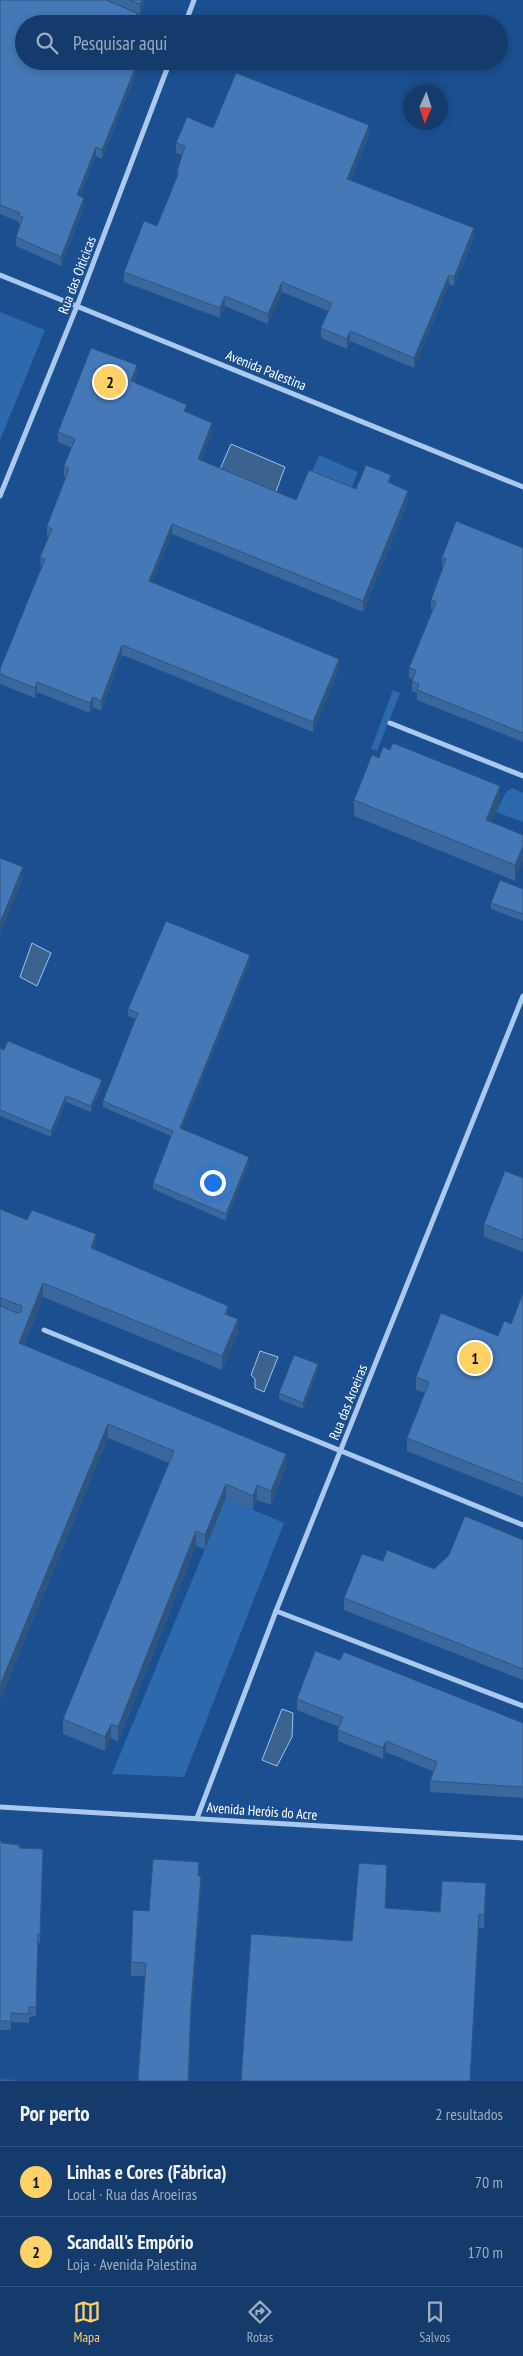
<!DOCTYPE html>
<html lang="pt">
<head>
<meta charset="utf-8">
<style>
	body { margin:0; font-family:"PT Sans Narrow",sans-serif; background:#1d4271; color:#f1f3f6 }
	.compass { position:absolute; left:403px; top:85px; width:45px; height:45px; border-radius:50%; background:#143b6b; box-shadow:0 2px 8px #0003; rotate:183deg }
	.you { position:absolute; left:212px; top:1182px; width:18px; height:18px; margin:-12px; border:4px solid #fff; border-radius:50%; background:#1a73e8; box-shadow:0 0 0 8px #1a73e833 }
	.badge { display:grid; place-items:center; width:32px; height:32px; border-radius:50%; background:#ffd166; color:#111; font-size:16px; font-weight:700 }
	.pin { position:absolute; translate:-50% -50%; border:2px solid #fff; box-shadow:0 1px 5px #0006 }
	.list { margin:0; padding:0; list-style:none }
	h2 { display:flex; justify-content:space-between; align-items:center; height:65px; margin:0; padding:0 20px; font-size:21px }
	h2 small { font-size:16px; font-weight:400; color:#9dadc1 }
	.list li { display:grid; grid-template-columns:32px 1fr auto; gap:15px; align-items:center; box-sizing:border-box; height:70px; padding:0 20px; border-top:1px solid #33557e }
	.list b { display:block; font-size:19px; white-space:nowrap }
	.list p { margin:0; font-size:16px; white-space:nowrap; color:#9dadc1 }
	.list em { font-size:16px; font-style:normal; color:#9dadc1 }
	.icon { flex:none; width:28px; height:28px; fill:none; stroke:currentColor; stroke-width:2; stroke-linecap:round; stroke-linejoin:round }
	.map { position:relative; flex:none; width:523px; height:2081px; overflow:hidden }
	.search { position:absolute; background:#143b6b; box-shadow:0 2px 8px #0003; left:15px; right:15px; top:15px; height:55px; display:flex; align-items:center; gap:12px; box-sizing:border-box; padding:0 18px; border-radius:28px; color:#9dadc1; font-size:19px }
	.sheet { height:205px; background:#143b6b }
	nav { display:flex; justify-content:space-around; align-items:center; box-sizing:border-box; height:70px; border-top:1px solid #33557e; background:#143b6b; font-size:14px; color:#9dadc1 }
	nav a { display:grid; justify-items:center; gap:2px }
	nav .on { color:#ffd166 }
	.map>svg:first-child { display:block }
</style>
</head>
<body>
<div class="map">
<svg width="523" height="2081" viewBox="0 0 523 2081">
	<rect width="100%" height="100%" fill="#1b4f8f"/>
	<g fill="#2e69ad">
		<polygon points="0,312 45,330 0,440"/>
		<polygon points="319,455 358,472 350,491 311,474"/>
		<polygon points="393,690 400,693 377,751 371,749"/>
		<polygon points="512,788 523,793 523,822 496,812 506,792"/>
		<polygon points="226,1498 284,1523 184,1777 112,1774"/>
	</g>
	<g fill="#3c6290" stroke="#9cc4f0">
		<polygon points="231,444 285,467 274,497 218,474"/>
		<polygon points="32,943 51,953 37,986 20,977"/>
		<polygon points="260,1351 278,1357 264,1392 255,1388 255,1379 251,1375"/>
		<polygon points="282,1709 293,1713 292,1737 277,1766 262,1760"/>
	</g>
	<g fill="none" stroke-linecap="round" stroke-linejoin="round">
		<g stroke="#a9c9ee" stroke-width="5">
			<polyline points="132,15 154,24"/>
			<polyline points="185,24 194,0"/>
			<polyline points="0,275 523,487"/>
			<polyline points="0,496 77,306 170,61"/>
			<polyline points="390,723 523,776"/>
			<polyline points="44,1330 523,1525"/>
			<polyline points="276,1611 523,1706"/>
			<polyline points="0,1807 523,1838"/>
			<polyline points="197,1818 276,1611 523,996"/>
		</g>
	</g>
	<g fill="#3a679d">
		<polygon points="0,0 137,22 24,24 141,61 102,159 96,156 80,196 84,207 61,266 16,246 16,237 20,225 19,225 19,222 0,214"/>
		<polygon points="107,0 145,0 140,14"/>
		<polygon points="213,128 369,135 350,181 474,238 454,286 449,284 414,368 350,341 347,349 321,338 321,328 328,311 282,292 268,324 225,306 220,318 124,282 124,272 157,226 177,178 177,171 182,155 176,153 176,143"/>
		<polygon points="137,376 134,383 187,413 212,434 201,460 296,500 356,489 391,483 408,501 363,612 172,534 152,582 339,669 313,732 122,655 101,711 93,707 90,713 37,692 35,698 0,684 0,669 41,568 40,557 48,537 47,536 47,526 66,477 64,477 64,466 72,448 58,442 58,432"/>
		<polygon points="523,548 523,742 417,700 417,693 412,691 412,681 413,679 409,678 409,668 433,610 431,609 431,600 443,568 442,568 442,558"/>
		<polygon points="354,800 500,802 491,822 523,835 515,881 354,816"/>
		<polygon points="523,889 523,921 491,909 491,903"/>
		<polygon points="250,961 182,1129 249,1163 226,1221 153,1189 153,1183 171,1136 103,1107 103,1101 136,1019 128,1016 128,1009"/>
		<polygon points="0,1048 102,1087 91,1112 66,1102 51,1137 0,1116"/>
		<polygon points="523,1178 523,1252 484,1237 484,1224"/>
		<polygon points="0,1209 96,1248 95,1250 228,1315 238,1333 222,1370 43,1297 24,1345 286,1468 271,1505 257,1500 253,1510 226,1498 205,1549 196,1546 118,1742 111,1738 105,1751 63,1734 63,1719 169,1463 108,1438 0,1700"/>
		<polygon points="523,1293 523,1497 407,1451 407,1438 425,1393 416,1390 416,1377 498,1336 511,1324"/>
		<polygon points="318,1370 303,1409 279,1399 279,1393"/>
		<polygon points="523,1540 523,1680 344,1610 344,1598 383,1561 434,1569"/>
		<polygon points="340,1660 523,1723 523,1798 430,1792 430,1781 434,1772 386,1752 383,1759 338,1741 338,1730 339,1727 297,1710 297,1699"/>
		<polygon points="0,1841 2,1843 20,1848 43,1858 40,1943 38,1943 36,2016 29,2017 29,2023 11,2022 11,2030 0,2030"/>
		<polygon points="387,1879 385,1908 440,1912 486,1897 484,1928 479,1928 470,2081 241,2081 352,1941"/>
		<polygon points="201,1889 191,2018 189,2081 138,2081 145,1976 131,1976 131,1962 149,1911"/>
	</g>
	<g fill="#305480">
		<polygon points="142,0 145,0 140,14 140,4"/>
		<polygon points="137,13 137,24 134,24"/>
		<polygon points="138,61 141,61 102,159 102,150"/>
		<polygon points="369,125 369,135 347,189 347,179"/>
		<polygon points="96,147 96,156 77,204 77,195"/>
		<polygon points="84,198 84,207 61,266 61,257"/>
		<polygon points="474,228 474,238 454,286 454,277"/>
		<polygon points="449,275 449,284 414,368 414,358"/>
		<polygon points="282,282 282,292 268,324 268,314"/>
		<polygon points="225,296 225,306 220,318 220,308"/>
		<polygon points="350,331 350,341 347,349 347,339"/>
		<polygon points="137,365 137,376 131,392 131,381"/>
		<polygon points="212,423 212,434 198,469 198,459"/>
		<polygon points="391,475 391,485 388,482"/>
		<polygon points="408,491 408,501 363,612 363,601"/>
		<polygon points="172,524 172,534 149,591 149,581"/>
		<polygon points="122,645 122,655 101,711 101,701"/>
		<polygon points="339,659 339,669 313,732 313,722"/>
		<polygon points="37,682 37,692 35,698 35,688"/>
		<polygon points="93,697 93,707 90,713 90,703"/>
		<polygon points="500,786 500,802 486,836 486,820"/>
		<polygon points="523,846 523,861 515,881 515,865"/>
		<polygon points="23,867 23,879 0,934 0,923"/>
		<polygon points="250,955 250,961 180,1134 180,1128"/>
		<polygon points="102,1080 102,1087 91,1112 91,1106"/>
		<polygon points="66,1096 66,1102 51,1137 51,1131"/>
		<polygon points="249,1157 249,1163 226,1221 226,1214"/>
		<polygon points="96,1234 96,1248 91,1262 91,1248"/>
		<polygon points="43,1283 43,1297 19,1357 19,1343"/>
		<rect x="0" y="1298" width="1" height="14"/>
		<polygon points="228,1306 228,1320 225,1314"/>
		<polygon points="238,1319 238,1333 222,1370 222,1356"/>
		<polygon points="318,1364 318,1370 303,1409 303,1403"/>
		<polygon points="108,1424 108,1438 0,1700 0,1685"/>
		<polygon points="286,1454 286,1468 271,1505 271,1491"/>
		<polygon points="226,1484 226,1498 205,1549 205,1535"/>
		<polygon points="257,1485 257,1500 253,1510 253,1496"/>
		<polygon points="196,1531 196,1546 118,1742 118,1727"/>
		<polygon points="111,1724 111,1738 105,1751 105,1737"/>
		<polygon points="386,1741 386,1752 383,1759 383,1748"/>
		<polygon points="387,1865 387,1879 385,1921 385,1908"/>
		<polygon points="201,1876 201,1889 191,2018 188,2081 191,2005"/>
		<polygon points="486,1883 486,1897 484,1928 484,1915"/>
		<polygon points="479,1914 479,1928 470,2081"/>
	</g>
	<g fill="#4478b7" stroke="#305480">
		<polygon points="0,0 106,0 137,13 134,24 24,24 24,61 138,61 102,150 96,147 77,195 84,198 61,257 16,237 23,217 19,216 20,213 0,205"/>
		<polygon points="129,0 142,0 140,4"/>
		<polygon points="236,73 369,125 347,179 474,228 454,277 449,275 414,358 350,331 347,339 321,328 332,303 282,282 268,314 225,296 220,308 124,272 144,221 157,226 179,172 177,171 185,146 176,143 187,117 213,128"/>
		<polygon points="91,348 137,365 131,381 187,405 184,411 212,423 198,459 296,500 309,470 356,489 366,465 391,475 388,482 408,491 363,601 172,524 149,581 339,659 313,722 122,645 101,701 93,697 90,703 37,682 35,688 0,674 0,669 45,559 40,557 52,529 47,526 69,469 64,466 75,439 58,432"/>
		<polygon points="456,521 523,548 523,733 417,690 419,684 412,681 416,670 409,668 436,602 431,600 446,559 442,558"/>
		<polygon points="393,743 500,786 486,820 523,835 523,846 515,865 354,800 372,755 379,758 383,747 390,750"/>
		<polygon points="0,858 23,867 0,923"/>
		<polygon points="500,880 523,889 523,914 491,903"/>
		<polygon points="166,921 250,955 180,1128 249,1157 226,1214 153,1183 173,1131 103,1101 138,1013 128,1009"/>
		<polygon points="8,1041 102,1080 91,1106 66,1096 51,1131 0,1110 0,1048 4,1050"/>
		<polygon points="505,1171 523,1178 523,1240 484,1224"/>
		<polygon points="0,1209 27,1220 32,1210 96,1234 91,1248 228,1306 225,1314 238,1319 222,1356 43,1283 19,1343 286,1454 271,1491 257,1485 253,1496 226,1484 205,1535 196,1531 118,1727 111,1724 105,1737 63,1719 174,1451 108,1424 0,1685 0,1306 17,1313 21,1312 22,1306 1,1298 0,1298"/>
		<polygon points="523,1293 523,1484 407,1438 429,1382 416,1377 441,1313 498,1336 504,1321 511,1324"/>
		<polygon points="294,1355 318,1364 303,1403 279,1393"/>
		<polygon points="465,1516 523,1540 523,1669 344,1598 362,1554 383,1561 387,1550 434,1569 449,1555"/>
		<polygon points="315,1651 340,1660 344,1652 523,1723 523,1787 430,1781 437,1762 386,1741 383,1748 338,1730 343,1717 297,1699"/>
		<polygon points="0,1841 2,1841 2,1843 20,1845 19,1848 43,1849 40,1934 38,1934 36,2007 29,2007 29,2014 11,2013 11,2021 0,2021"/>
		<polygon points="153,1859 199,1862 198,1876 201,1876 191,2005 188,2081 138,2081 146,1963 131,1962 133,1910 149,1911"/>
		<polygon points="359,1863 387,1865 385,1908 440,1912 442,1881 486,1883 484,1915 479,1914 470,2081 241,2081 251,1934 352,1941"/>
		<polygon points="0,2079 15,2080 15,2081 0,2081"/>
	</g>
	<g text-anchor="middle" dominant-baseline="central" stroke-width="4" stroke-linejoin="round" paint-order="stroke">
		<g font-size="14" fill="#fff" stroke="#1b4f8f">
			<text transform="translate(77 275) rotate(-69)">Rua das Oiticicas</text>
			<text transform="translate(266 370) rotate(22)">Avenida Palestina</text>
			<text transform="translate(348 1402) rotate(-68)">Rua das Aroeiras</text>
			<text transform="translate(262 1811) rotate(4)">Avenida Heróis do Acre</text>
		</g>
	</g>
</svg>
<svg class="compass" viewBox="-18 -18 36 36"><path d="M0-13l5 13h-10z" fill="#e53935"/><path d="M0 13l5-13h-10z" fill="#9dadc1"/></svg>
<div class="you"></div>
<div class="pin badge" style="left:475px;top:1358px">1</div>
<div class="pin badge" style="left:110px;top:382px">2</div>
<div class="search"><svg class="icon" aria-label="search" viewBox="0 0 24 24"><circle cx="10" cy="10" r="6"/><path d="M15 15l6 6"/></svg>Pesquisar aqui</div>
</div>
<section class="sheet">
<h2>Por perto<small>2 resultados</small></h2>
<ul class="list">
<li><span class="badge">1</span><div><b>Linhas e Cores (Fábrica)</b><p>Local · Rua das Aroeiras</p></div><em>70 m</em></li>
<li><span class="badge">2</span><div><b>Scandall's Empório</b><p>Loja · Avenida Palestina</p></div><em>170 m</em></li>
</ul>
</section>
<nav>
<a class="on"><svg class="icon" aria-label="map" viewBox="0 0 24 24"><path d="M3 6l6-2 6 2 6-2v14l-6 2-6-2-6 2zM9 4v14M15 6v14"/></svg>Mapa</a>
<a><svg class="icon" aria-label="directions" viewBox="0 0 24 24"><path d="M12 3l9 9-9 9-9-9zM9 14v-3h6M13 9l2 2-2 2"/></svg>Rotas</a>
<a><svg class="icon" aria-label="saved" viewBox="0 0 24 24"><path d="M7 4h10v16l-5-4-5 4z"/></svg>Salvos</a>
</nav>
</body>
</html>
